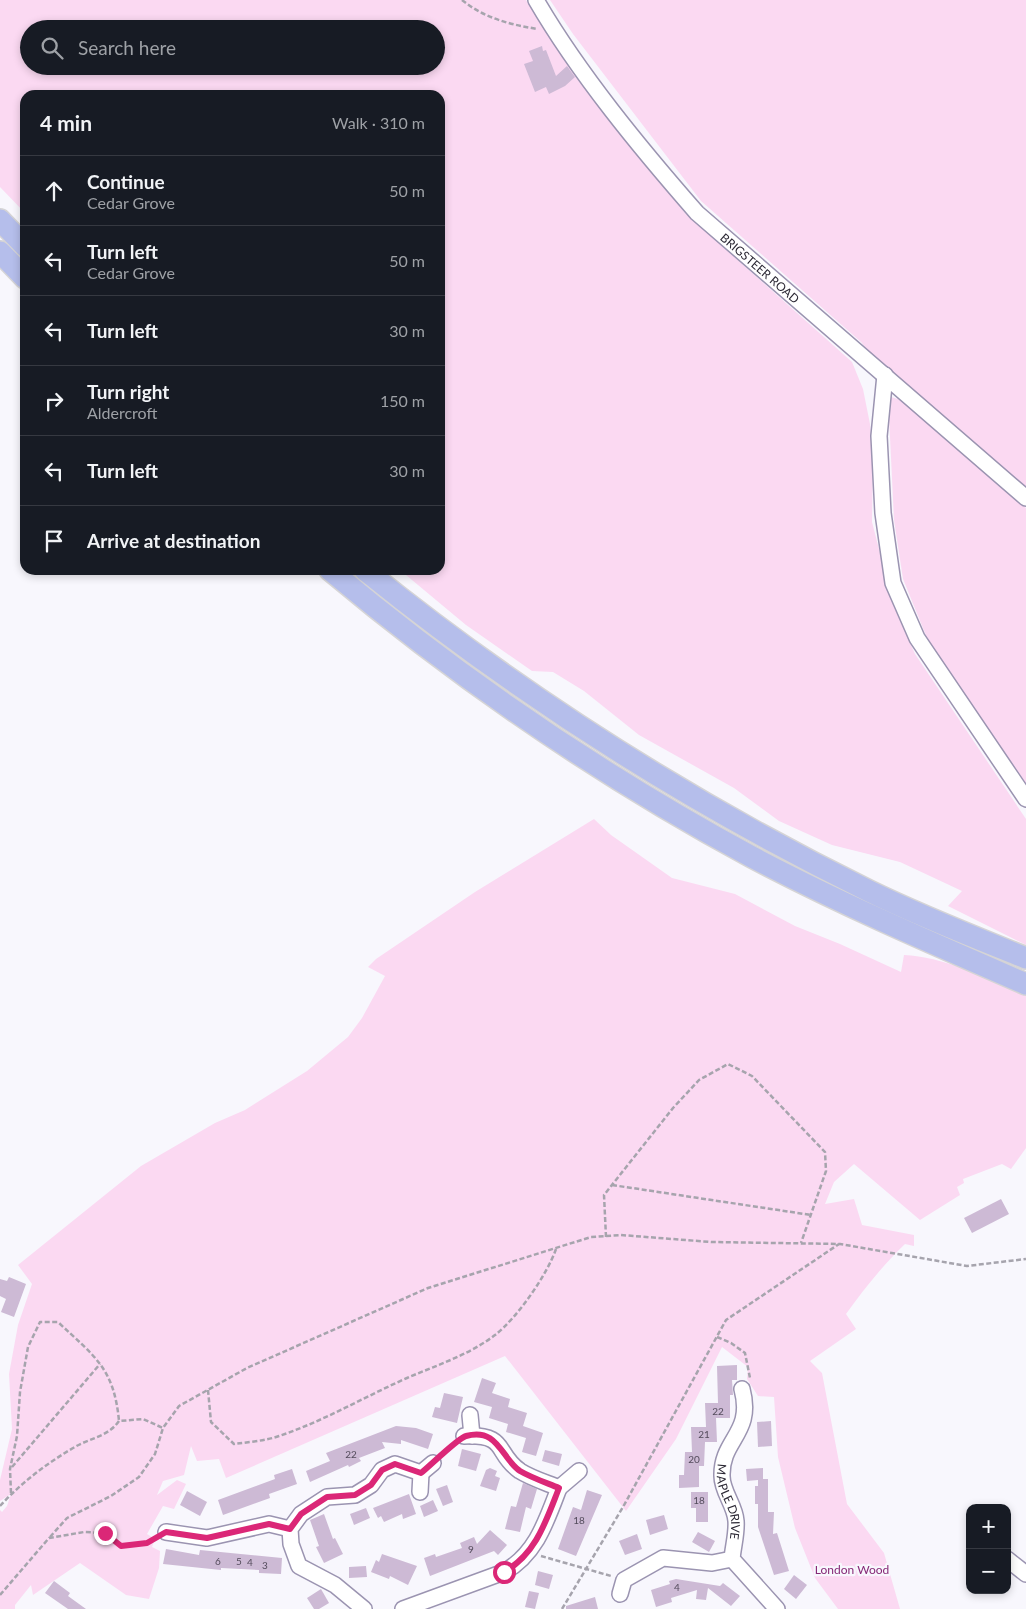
<!DOCTYPE html>
<html lang="en">
<head>
<meta charset="utf-8">
<style>
	body { margin:0; font-family:Lato,sans-serif; background:#242831; color:#f1f3f6 }
	.controls { position:absolute; right:15px; bottom:15px; display:grid; overflow:hidden; border-radius:10px; box-shadow:0 2px 8px #0003 }
	.controls button { width:45px; height:45px; display:grid; place-items:center; padding:0; border:0; border-bottom:1px solid #363941; background:#171b24; color:#f1f3f6; font:25px sans-serif }
	.stop { position:absolute; width:15px; height:15px; margin:-11px; border:4px solid #db2777; border-radius:50%; background:#fff }
	.stop.end { background:#db2777; border-color:#fff; box-shadow:0 1px 5px #0008 }
	.list { margin:0; padding:0; list-style:none }
	h2 { display:flex; justify-content:space-between; align-items:center; height:65px; margin:0; padding:0 20px; font-size:21px }
	h2 small { font-size:16px; font-weight:400; color:#9ea1a6 }
	.list li { display:grid; grid-template-columns:32px 1fr auto; gap:15px; align-items:center; box-sizing:border-box; height:70px; padding:0 20px; border-top:1px solid #363941 }
	.list b { display:block; font-size:19px; white-space:nowrap }
	.list p { margin:0; font-size:16px; white-space:nowrap; color:#9ea1a6 }
	.list em { font-size:16px; font-style:normal; color:#9ea1a6 }
	.icon { flex:none; width:28px; height:28px; fill:none; stroke:currentColor; stroke-width:2; stroke-linecap:round; stroke-linejoin:round }
	.map { position:relative; flex:none; width:1026px; height:1609px; overflow:hidden }
	.search { position:absolute; background:#171b24; box-shadow:0 2px 8px #0003; left:20px; top:20px; width:425px; height:55px; display:flex; align-items:center; gap:12px; box-sizing:border-box; padding:0 18px; border-radius:28px; color:#9ea1a6; font-size:19px }
	.panel { position:absolute; background:#171b24; box-shadow:0 2px 8px #0003; left:20px; top:90px; width:425px; height:485px; border-radius:15px }
	.map>svg:first-child { display:block }
</style>
</head>
<body>
<div class="map">
<svg width="1026" height="1609" viewBox="0 0 1026 1609">
	<rect width="100%" height="100%" fill="#f8f7fd"/>
	<g fill="#fbd9f2" fill-rule="evenodd">
		<path d="M0 0H526L544 29 685 213 852 362 863 389 870 424 873 460 872 522 894 607 915 654 1026 819V945L948 906 962 891 900 862 832 845 779 821 734 788 639 735 584 691 553 672 532 671 466 625 400 570H440V95H25V213L0 187ZM29 29H436V66H29Z"/>
		<polygon points="550,0 1026,0 1026,492 875,360 861,342 701,201 573,34"/>
		<polygon points="888,396 901,400 1026,508 1026,785 965,696 927,638 903,579 894,520"/>
		<path d="M594 819 611 835 672 878 735 894 795 926 840 944 901 972 904 955C946 957 987 979 1026 994V1148L1011 1169 1002 1164 963 1179 964 1183 957 1187 960 1195 920 1220 854 1164 834 1182 825 1204 854 1199 862 1225 914 1235V1246L905 1244C883 1265 864 1289 846 1314L856 1329 810 1361 822 1373 847 1504 884 1553 900 1609H838L815 1578 795 1528 778 1457 774 1397 758 1396 747 1379 748 1367 722 1347 676 1439 626 1511 505 1356 226 1478 219 1459 197 1461 191 1446 184 1475 163 1481 157 1495 177 1480 186 1484 174 1509 163 1506 147 1534 155 1539 152 1547 160 1551 159 1568 149 1599 126 1595 80 1563 33 1595 31 1585 15 1605V1609H0V1510L2 1512 7 1506 11 1494 0 1501V1480L12 1429 9 1374 18 1325 32 1284 18 1265 141 1166 215 1123 245 1110 307 1071 348 1037 362 1018 385 976 368 967 376 959 475 892Z"/>
	</g>
	<g fill="#cdbad5">
		<polygon points="542,46 543,51 546,50 556,76 567,66 575,77 565,86 549,94 546,87 535,92 524,64 533,61 529,51"/>
		<polygon points="1001,1199 1009,1214 972,1233 964,1218"/>
		<polygon points="9,1277 26,1284 14,1317 1,1312 6,1299 0,1296 0,1279 7,1281"/>
		<polygon points="737,1365 737,1380 732,1380 733,1395 730,1395 730,1418 716,1418 717,1442 705,1442 704,1466 699,1466 699,1487 679,1488 679,1475 684,1475 685,1452 692,1452 691,1427 706,1427 705,1403 718,1403 717,1366"/>
		<polygon points="482,1378 496,1383 492,1393 510,1399 508,1407 527,1413 523,1426 543,1433 536,1456 522,1452 526,1438 506,1432 508,1424 489,1418 492,1407 474,1402"/>
		<polygon points="444,1393 463,1397 457,1423 432,1417 435,1407 440,1408"/>
		<polygon points="771,1421 772,1446 758,1447 757,1422"/>
		<polygon points="396,1426 416,1428 433,1434 428,1449 401,1440 401,1444 382,1442 385,1448 359,1458 361,1461 349,1467 348,1465 310,1482 306,1471 330,1461 326,1453"/>
		<polygon points="462,1449 481,1454 476,1471 458,1466"/>
		<polygon points="545,1450 562,1454 559,1466 542,1461"/>
		<polygon points="490,1468 497,1471 495,1476 500,1478 496,1491 480,1486 486,1470"/>
		<polygon points="763,1468 763,1479 768,1479 768,1512 774,1512 773,1534 777,1533 789,1571 774,1575 758,1527 758,1504 755,1504 755,1486 758,1486 758,1480 747,1481 746,1469"/>
		<polygon points="292,1469 297,1484 269,1494 270,1498 223,1515 218,1500 275,1479 274,1475"/>
		<polygon points="523,1483 537,1489 531,1509 526,1507 520,1532 505,1529 511,1506 516,1507"/>
		<polygon points="447,1485 453,1502 443,1506 436,1489"/>
		<polygon points="587,1490 602,1495 576,1556 558,1549 573,1507 581,1510"/>
		<polygon points="187,1491 207,1502 200,1516 180,1505"/>
		<polygon points="691,1492 708,1492 708,1522 696,1522 696,1508 691,1508"/>
		<polygon points="409,1494 416,1514 403,1519 402,1514 384,1522 381,1516 378,1518 373,1508"/>
		<polygon points="433,1500 438,1511 424,1517 420,1506"/>
		<polygon points="366,1508 370,1518 354,1525 350,1514"/>
		<polygon points="324,1514 333,1539 335,1538 343,1554 324,1563 316,1547 319,1546 310,1520"/>
		<polygon points="664,1515 668,1529 650,1535 646,1520"/>
		<polygon points="490,1530 507,1545 498,1555 494,1551 430,1576 424,1558 435,1554 436,1557 462,1548 460,1543 474,1537 477,1544"/>
		<polygon points="698,1532 715,1541 709,1552 692,1542"/>
		<polygon points="637,1534 642,1549 625,1555 619,1541"/>
		<polygon points="166,1549 199,1555 200,1550 282,1558 281,1574 259,1573 259,1570 221,1568 221,1570 163,1564"/>
		<polygon points="382,1554 417,1566 408,1585 390,1576 389,1579 371,1572 376,1560 379,1562"/>
		<polygon points="366,1566 367,1577 349,1578 349,1567"/>
		<polygon points="538,1571 553,1575 549,1589 535,1585"/>
		<polygon points="794,1575 807,1585 796,1599 784,1589"/>
		<polygon points="676,1579 720,1586 723,1583 740,1596 731,1606 708,1588 706,1600 696,1599 697,1590 671,1598 672,1602 656,1607 651,1590 670,1584 669,1581"/>
		<polygon points="54,1581 70,1593 68,1596 86,1609 68,1609 45,1593"/>
		<polygon points="321,1589 329,1603 319,1609 314,1609 307,1598"/>
		<polygon points="529,1591 539,1593 535,1609 525,1607"/>
		<polygon points="595,1597 598,1609 566,1609 566,1606"/>
	</g>
	<g fill="none" stroke-linecap="round" stroke-linejoin="round">
		<g stroke="#9b94b1" stroke-width="18">
			<g id="minor">
				<path id="s1" d="M536 0C579 74 641 149 697 213L1026 498"/>
				<polyline points="885,375 879,436 883,513 893,583 917,638 1026,799"/>
				<path id="s2" d="M742 1389C754 1434 721 1439 722 1476 722 1492 735 1505 736 1521 737 1533 733 1547 732 1559L777 1609"/>
				<polyline points="470,1415 472,1436"/>
				<polyline points="559,1488 579,1471"/>
				<polyline points="420,1492 421,1473"/>
				<polyline points="166,1532 207,1538 269,1524 290,1529"/>
				<polyline points="1007,1559 1026,1574"/>
				<polyline points="620,1594 624,1580 663,1558 712,1563 732,1559"/>
				<polyline points="364,1609 335,1585 299,1566 291,1544 290,1529 301,1514 327,1497 355,1495 371,1485 382,1470 395,1464 421,1473 433,1463"/>
				<path d="M403 1609 504 1572C536 1554 546 1522 559 1488 547 1483 531 1478 520 1471 494 1453 509 1434 464 1436"/>
			</g>
		</g>
		<g stroke="#d5d4d6" stroke-width="24">
			<g id="highway">
				<polyline points="0,220 25,246"/>
				<polyline points="0,252 25,278"/>
				<path d="M330 570C460 679 602 776 752 857 841 904 934 944 1026 984"/>
				<path d="M365 570C520 695 690 803 869 891 920 916 974 937 1026 958"/>
			</g>
		</g>
		<g stroke="#a6a4ad" stroke-width="2.5" stroke-dasharray="5 2.5" stroke-linecap="butt">
			<path d="M462 0C484 18 511 25 538 29"/>
			<polyline points="612,1185 811,1215"/>
			<polyline points="606,1237 604,1195 673,1108 699,1080 728,1064 752,1076 825,1152 826,1171 801,1243"/>
			<polyline points="717,1337 731,1343 745,1353 750,1378"/>
			<path d="M208 1390 211 1422 234 1444C248 1442 265 1441 279 1436 324 1421 364 1397 407 1378 437 1365 469 1355 495 1335 517 1318 547 1275 556 1249"/>
			<polyline points="443,1455 454,1445"/>
			<polyline points="12,1467 100,1364"/>
			<path d="M11 1493 10 1469 17 1436 20 1392 28 1347 40 1322H58C95 1357 114 1368 119 1421"/>
			<path d="M0 1506C21 1483 46 1464 73 1448 89 1438 108 1437 119 1421L143 1419 163 1428 179 1406 247 1368 428 1288 591 1237 621 1235 711 1242 840 1244 967 1266 1026 1259"/>
			<polyline points="50,1537 67,1518 111,1496 139,1477 155,1454 163,1428"/>
			<polyline points="541,1556 611,1576"/>
			<polyline points="0,1595 49,1538 84,1532 105,1533 121,1546 147,1543 154,1539"/>
			<polyline points="562,1609 623,1507 726,1320 839,1244"/>
		</g>
		<use href="#minor" stroke="#fff" stroke-width="15"/>
		<use href="#highway" stroke="#b5beeb" stroke-width="21"/>
	</g>
	<g fill="none" stroke-linecap="round" stroke-linejoin="round">
		<path stroke="#db2777" stroke-width="6" d="M105 1533 121 1546 147 1543 166 1532 207 1538 269 1524 290 1529 301 1514 327 1497 355 1495 371 1485 382 1470 395 1464 421 1473C430 1466 458 1438 466 1436 498 1427 501 1458 520 1471 532 1478 547 1483 559 1488 546 1521 536 1554 504 1572"/>
	</g>
	<g text-anchor="middle" dominant-baseline="central" stroke-width="4.5" stroke-linejoin="round" paint-order="stroke">
		<g font-size="10" fill="#544c5c">
			<text x="718" y="1411">22</text>
			<text x="704" y="1434">21</text>
			<text x="351" y="1454">22</text>
			<text x="694" y="1459">20</text>
			<text x="699" y="1500">18</text>
			<text x="579" y="1520">18</text>
			<text x="471" y="1549">9</text>
			<text x="218" y="1561">6</text>
			<text x="239" y="1561">5</text>
			<text x="250" y="1562">4</text>
			<text x="265" y="1565">3</text>
			<text x="677" y="1587">4</text>
		</g>
		<g font-size="12" fill="#2b2834" stroke="#f8f7fd">
			<text stroke="none"><textPath href="#s1" startOffset="351">BRIGSTEER ROAD</textPath></text>
			<text stroke="none"><textPath href="#s2" startOffset="119">MAPLE DRIVE</textPath></text>
		</g>
		<g font-size="12" fill="#862977" stroke="#f8f7fd">
			<text x="852" y="1569">London Wood</text>
		</g>
	</g>
</svg>
<div class="controls">
<button>+</button>
<button>−</button>
</div>
<div class="stop" style="left:504px;top:1572px"></div>
<div class="stop end" style="left:105px;top:1533px"></div>
<div class="search"><svg class="icon" aria-label="search" viewBox="0 0 24 24"><circle cx="10" cy="10" r="6"/><path d="M15 15l6 6"/></svg>Search here</div>
<section class="panel">
<h2>4 min<small>Walk · 310 m</small></h2>
<ul class="list">
<li><svg class="icon" aria-label="ahead" viewBox="0 0 24 24"><path d="M12 20V5M6 11l6-6 6 6"/></svg><div><b>Continue</b><p>Cedar Grove</p></div><em>50 m</em></li>
<li><svg class="icon" aria-label="left" viewBox="0 0 24 24"><path d="M17 20v-9H6M10 6l-5 5 5 5"/></svg><div><b>Turn left</b><p>Cedar Grove</p></div><em>50 m</em></li>
<li><svg class="icon" aria-label="left" viewBox="0 0 24 24"><path d="M17 20v-9H6M10 6l-5 5 5 5"/></svg><div><b>Turn left</b></div><em>30 m</em></li>
<li><svg class="icon" aria-label="right" viewBox="0 0 24 24"><path d="M7 20v-9h11M14 6l5 5-5 5"/></svg><div><b>Turn right</b><p>Aldercroft</p></div><em>150 m</em></li>
<li><svg class="icon" aria-label="left" viewBox="0 0 24 24"><path d="M17 20v-9H6M10 6l-5 5 5 5"/></svg><div><b>Turn left</b></div><em>30 m</em></li>
<li><svg class="icon" aria-label="arrive" viewBox="0 0 24 24"><path d="M6 21V4h12l-3 4 3 4H6"/></svg><div><b>Arrive at destination</b></div></li>
</ul>
</section>
</div>
</body>
</html>
